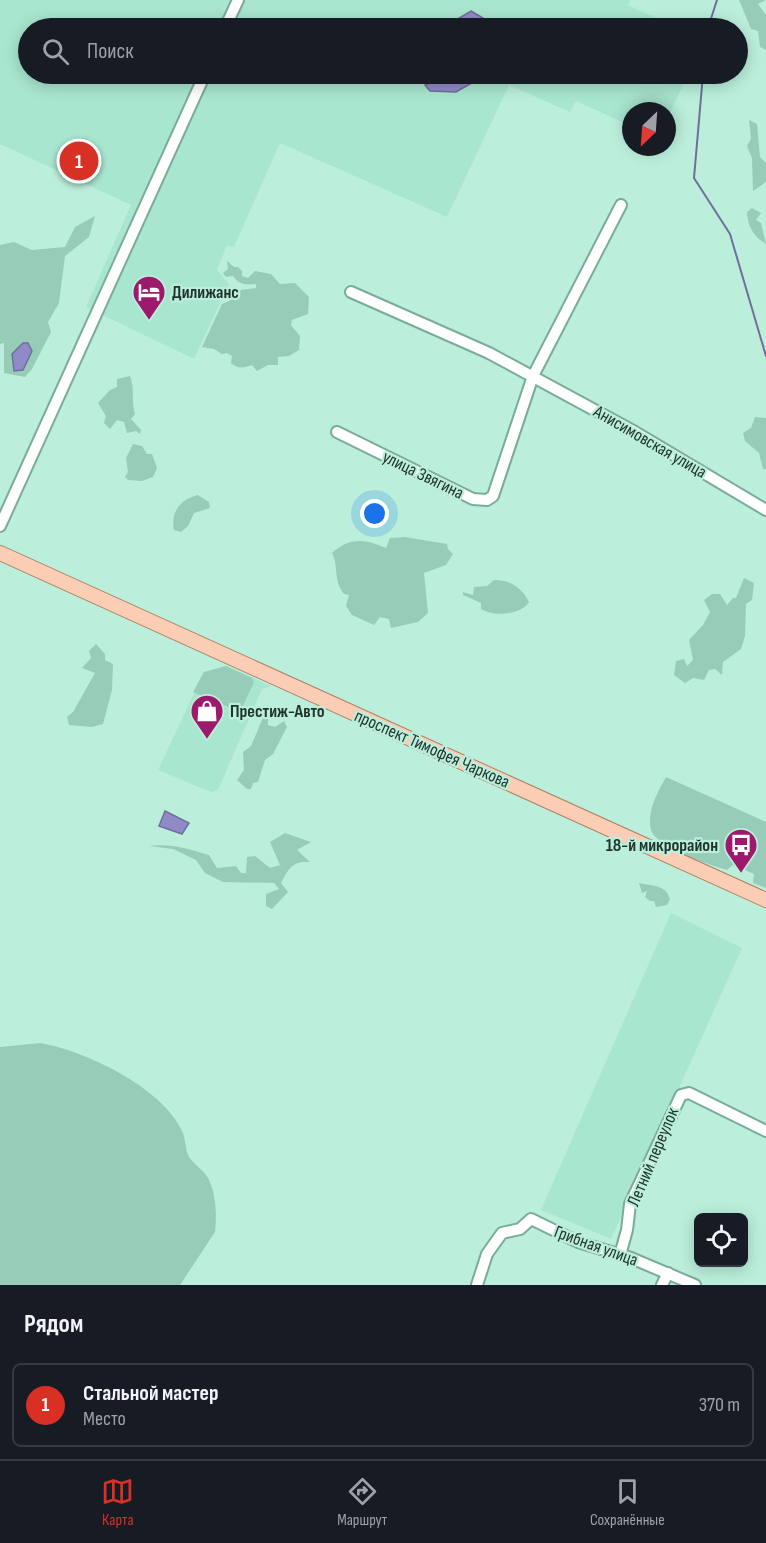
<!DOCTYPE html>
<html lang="ru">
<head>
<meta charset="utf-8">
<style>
	body { margin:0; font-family:"Sofia Sans Condensed",sans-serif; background:#242831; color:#f1f3f6 }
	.controls { position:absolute; right:18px; bottom:18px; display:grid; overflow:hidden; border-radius:9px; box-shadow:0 3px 15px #0003 }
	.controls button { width:54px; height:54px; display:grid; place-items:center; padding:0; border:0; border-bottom:2px solid #363941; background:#171b24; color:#f1f3f6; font:30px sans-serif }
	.compass { position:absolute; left:622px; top:102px; width:54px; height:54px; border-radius:50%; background:#171b24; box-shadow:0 3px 15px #0003; rotate:205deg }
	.you { position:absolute; left:375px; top:514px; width:21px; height:21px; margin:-15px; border:4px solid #fff; border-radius:50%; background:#1a73e8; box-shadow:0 0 0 9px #1a73e833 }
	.badge { display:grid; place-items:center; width:39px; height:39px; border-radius:50%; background:#d93025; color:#fff; font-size:20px; font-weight:700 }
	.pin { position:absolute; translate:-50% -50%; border:3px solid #fff; box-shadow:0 2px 6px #0006 }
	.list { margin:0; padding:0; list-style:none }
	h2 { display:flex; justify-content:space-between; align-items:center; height:78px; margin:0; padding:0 24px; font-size:26px }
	h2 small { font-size:20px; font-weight:400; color:#9ea1a6 }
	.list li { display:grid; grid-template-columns:39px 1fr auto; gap:18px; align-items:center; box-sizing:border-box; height:84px; margin:0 12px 12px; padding:0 12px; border:2px solid #363941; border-radius:9px }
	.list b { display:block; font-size:22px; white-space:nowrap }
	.list p { margin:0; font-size:20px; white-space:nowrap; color:#9ea1a6 }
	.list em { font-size:20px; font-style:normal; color:#9ea1a6 }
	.icon { flex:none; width:33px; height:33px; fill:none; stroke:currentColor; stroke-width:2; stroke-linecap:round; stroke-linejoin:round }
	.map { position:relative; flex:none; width:766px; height:1285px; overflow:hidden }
	.search { position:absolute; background:#171b24; box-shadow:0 3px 15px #0003; left:18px; right:18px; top:18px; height:66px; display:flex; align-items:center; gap:15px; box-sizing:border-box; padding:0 21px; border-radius:33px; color:#9ea1a6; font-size:22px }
	.sheet { height:174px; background:#171b24 }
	nav { display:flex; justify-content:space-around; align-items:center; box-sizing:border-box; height:84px; border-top:2px solid #363941; background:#171b24; font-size:16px; color:#9ea1a6 }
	nav a { display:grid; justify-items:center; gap:3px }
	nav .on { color:#d93025 }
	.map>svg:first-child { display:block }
</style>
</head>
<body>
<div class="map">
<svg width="766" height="1285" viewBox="0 0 766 1285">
	<rect width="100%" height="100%" fill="#bbefdb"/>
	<g fill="#a9e6cf">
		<polygon points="0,0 630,0 628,5 677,28 28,28 28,74 688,74 667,119 667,111 631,111 631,126 576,101 570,112 509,85 447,217 280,143 234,247 227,245 217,270 229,284 194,359 86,307 131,205 0,144"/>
		<polygon points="226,666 271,686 262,689 218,790 211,792 158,770 204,672"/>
		<polygon points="671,913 742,948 611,1239 541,1210"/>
	</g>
	<g fill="#97cdb8">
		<polygon points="739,0 766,0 758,4 766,15 766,50 760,47 758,31 751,29"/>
		<polygon points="749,120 757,124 760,157 766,163 766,182 753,191 752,158 747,146 751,139"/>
		<path d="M752 208 761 213 756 220 761 223 766 244C753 236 748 227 747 212Z"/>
		<polygon points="95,216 89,237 65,256 59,303 48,322 51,332 32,369 25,377 4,373 4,343 0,344 0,245 14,242 32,250 65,247 75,227"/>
		<path d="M227 261 234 267H238L242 271V276L248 278 255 271 271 274 280 284 295 283 309 297 308 314 292 320 291 325 300 336 299 350 289 356 278 357V365H268L257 371 252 365C244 368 238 369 231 363L232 356 227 353 222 354 214 349 202 347 222 304 229 301 232 291 256 288V284C245 285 240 285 233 276L226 277 223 273 228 269Z"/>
		<path d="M130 376C135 389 131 401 135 414L131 419 141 430 140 434 136 431 127 433 124 422 117 420 110 429 104 423 106 416 98 403 110 390 117 387V379Z"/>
		<polygon points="755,417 766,418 766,469 763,469 759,453 745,441 743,433 751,428"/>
		<polygon points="133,444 142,446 147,454 152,454 157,468 153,477 142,481 128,480 125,477 128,472 126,458"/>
		<path d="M198 495 209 502 210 508 194 513 188 526 181 532 174 530C170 512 181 499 198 495Z"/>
		<path d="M405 537 447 544 448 549 453 554 446 565 424 573 428 613 418 622 391 628 389 619 380 617 374 625 352 615 346 606 349 595 344 594C333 580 339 567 332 553 350 537 364 539 386 548L390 538Z"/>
		<polygon points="744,578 754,583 752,600 746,604 745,636 741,649 723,662 722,675 715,669 709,670 704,680 693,678 685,683 674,675 676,661 684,659 687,666 693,660 689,640 703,625 710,612 704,600 712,594 720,594 727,605 733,598 736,598"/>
		<path d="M494 580C510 580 522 587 529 602 521 615 493 617 481 609V603L463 595V592L473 595 474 587 487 586Z"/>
		<polygon points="96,644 105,654 105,660 113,664 112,690 103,724 92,727 69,725 67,717 73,712 95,673 82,668 91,658 89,651"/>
		<polygon points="226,666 252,678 254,682 240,712 193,692 204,672"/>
		<polygon points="265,713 268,715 268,725 275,727 284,721 287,727 273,754 265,760 258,782 253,783 251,789 247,789 237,780 244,770 243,752 251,746"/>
		<path d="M666 777 766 822V888L753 883 754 874 733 865 727 870C710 865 656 847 651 830 646 813 658 791 666 777Z"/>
		<path d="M285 833 311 842 297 850 310 862C292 861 289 868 281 883L288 892 272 909 266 906V894L279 889 274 883 223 882 205 873 196 860 173 849 149 846C169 843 190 849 209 855L217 868 236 866 241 873H246L247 857 255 856 270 868 280 865 270 842Z"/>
		<path d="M639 883C651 886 666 884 670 899L667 905 656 907 654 901H650L645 897 647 891 642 893Z"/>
		<path d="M40 1043C84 1050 163 1088 182 1131 186 1139 185 1150 189 1157 194 1165 204 1170 208 1178 216 1193 217 1215 215 1232L180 1285H0V1047Z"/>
	</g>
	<g fill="#918ac9" stroke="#6f709a" stroke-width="1.5">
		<polygon points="471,11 488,21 491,28 442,28"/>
		<polygon points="439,74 499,74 475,81 456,92 430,91 425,85 433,82"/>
		<polygon points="23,343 28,343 32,351 23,370 14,371 12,354"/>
		<polygon points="165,811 189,823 182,834 159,826"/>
	</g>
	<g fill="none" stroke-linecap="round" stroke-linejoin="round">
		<g stroke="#6f709a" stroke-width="2">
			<polyline points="708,28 717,0"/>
			<polyline points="703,74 694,178 730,234 766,356"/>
		</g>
		<g stroke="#7aac98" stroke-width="14">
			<g id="minor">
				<polyline points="225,28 238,0"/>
				<polyline points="351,292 489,353 635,432 766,510"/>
				<polyline points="337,432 473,499 487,500 493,496 533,376 621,205"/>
				<polyline points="0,526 205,74"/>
				<polyline points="620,1255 627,1230 630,1204 681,1095 689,1093 766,1131"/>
				<polyline points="477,1285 487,1254 502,1233 520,1229 531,1219 578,1242 631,1258 695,1285"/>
				<polyline points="662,1285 668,1273"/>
			</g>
		</g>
		<g stroke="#ad8265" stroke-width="16">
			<polyline id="major" points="0,553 766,900"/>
		</g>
		<use href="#minor" stroke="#fff" stroke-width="10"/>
		<use href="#major" stroke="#fbcdb5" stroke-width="14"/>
	</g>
	<defs>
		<g id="hotel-pin" transform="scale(1.725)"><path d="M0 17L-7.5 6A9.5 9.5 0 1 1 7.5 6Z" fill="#9d196b" stroke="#bbefdb"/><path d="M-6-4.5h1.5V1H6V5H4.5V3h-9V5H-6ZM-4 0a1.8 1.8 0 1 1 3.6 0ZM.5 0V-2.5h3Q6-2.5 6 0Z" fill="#fff"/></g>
		<g id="shop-pin" transform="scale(1.725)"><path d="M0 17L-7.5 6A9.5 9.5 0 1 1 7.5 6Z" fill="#9d196b" stroke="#bbefdb"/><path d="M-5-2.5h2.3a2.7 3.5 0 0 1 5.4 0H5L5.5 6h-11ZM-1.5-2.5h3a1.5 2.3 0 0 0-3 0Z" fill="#fff"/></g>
		<g id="bus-pin" transform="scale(1.725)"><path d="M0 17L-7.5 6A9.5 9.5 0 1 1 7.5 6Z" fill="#9d196b" stroke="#bbefdb"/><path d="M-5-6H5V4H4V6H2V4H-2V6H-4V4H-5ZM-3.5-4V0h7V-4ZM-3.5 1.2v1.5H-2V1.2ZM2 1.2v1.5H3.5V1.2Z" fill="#fff"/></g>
	</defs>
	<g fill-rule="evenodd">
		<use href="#hotel-pin" x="149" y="292"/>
		<use href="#shop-pin" x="207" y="711"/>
		<use href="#bus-pin" x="741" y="845"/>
	</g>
	<g text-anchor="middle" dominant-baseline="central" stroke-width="4.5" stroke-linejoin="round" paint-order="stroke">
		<g font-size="18" font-weight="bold" fill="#1f332c" stroke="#bbefdb" text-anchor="start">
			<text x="172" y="292">Дилижанс</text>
			<text x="230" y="711">Престиж-Авто</text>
			<text x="718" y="845" text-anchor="end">18-й микрорайон</text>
		</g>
		<g font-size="18" fill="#1f332c" stroke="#bbefdb">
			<text transform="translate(650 442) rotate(30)">Анисимовская улица</text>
			<text transform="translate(423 475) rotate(26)">улица Звягина</text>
			<text transform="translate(432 749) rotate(24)">проспект Тимофея Чаркова</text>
			<text transform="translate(653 1157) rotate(-67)">Летний переулок</text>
			<text transform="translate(596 1246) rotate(20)">Грибная улица</text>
		</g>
	</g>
</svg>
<div class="controls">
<button><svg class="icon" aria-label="locate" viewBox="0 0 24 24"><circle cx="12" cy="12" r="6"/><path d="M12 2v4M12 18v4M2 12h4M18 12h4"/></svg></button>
</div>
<svg class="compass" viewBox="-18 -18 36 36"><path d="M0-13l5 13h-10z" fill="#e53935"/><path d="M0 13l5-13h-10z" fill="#9ea1a6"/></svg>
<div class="you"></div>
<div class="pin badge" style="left:79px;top:161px">1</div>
<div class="search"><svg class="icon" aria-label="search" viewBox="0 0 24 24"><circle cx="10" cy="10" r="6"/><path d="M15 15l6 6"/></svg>Поиск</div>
</div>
<section class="sheet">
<h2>Рядом<small></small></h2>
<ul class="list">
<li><span class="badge">1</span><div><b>Стальной мастер</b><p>Место</p></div><em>370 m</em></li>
</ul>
</section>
<nav>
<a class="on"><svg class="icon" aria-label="map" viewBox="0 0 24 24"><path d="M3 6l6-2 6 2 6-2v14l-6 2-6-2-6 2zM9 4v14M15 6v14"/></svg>Карта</a>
<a><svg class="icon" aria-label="directions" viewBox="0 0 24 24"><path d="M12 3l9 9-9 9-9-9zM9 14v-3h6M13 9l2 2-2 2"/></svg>Маршрут</a>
<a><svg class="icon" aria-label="saved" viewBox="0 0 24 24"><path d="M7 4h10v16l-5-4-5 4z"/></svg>Сохранённые</a>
</nav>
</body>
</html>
